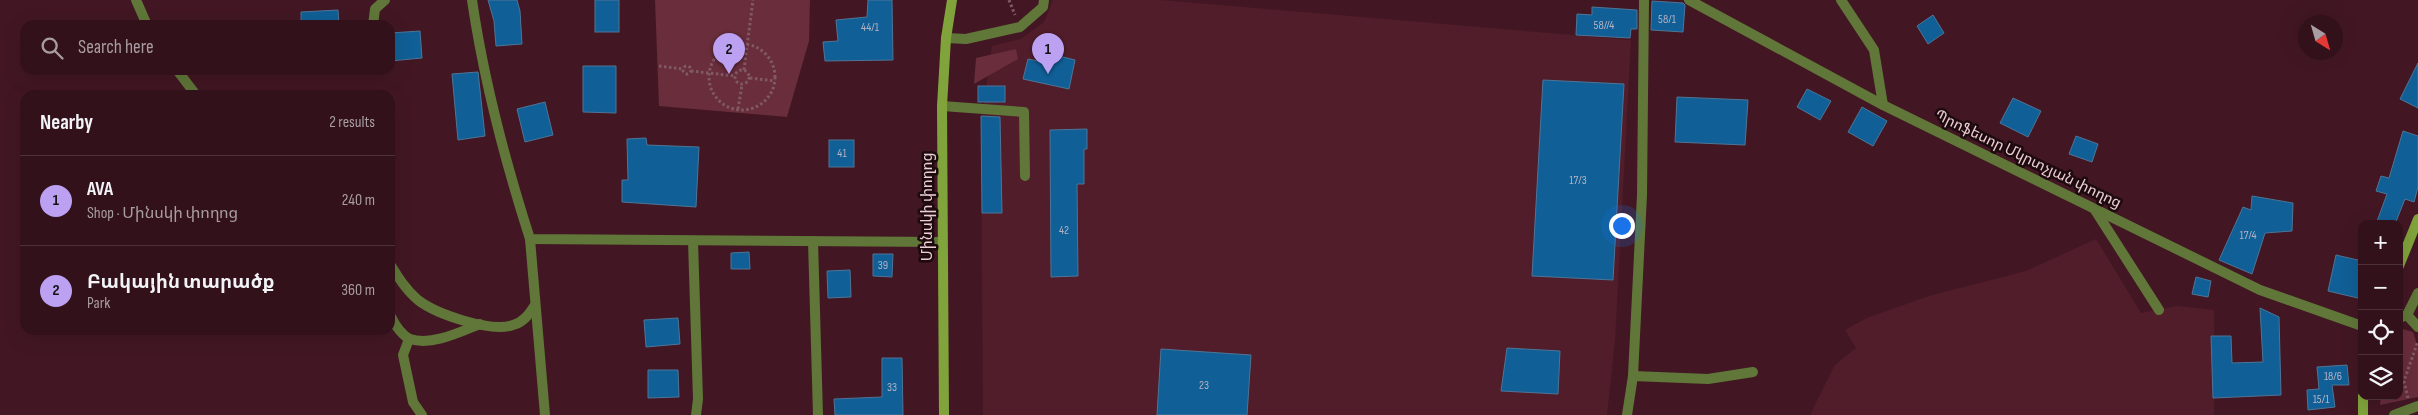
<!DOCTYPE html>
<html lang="en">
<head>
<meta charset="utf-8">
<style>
	body { margin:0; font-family:"Sofia Sans Condensed","Noto Sans Armenian",sans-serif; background:#3a1a23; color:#f1f3f6 }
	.controls { position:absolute; right:15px; bottom:15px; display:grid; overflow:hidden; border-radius:10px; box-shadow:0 5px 20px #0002 }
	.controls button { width:45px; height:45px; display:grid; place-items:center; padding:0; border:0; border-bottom:1px solid #4d3139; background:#32111a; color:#f1f3f6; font:25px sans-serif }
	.compass { position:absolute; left:2298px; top:15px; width:45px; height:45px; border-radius:50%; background:#32111a; box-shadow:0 5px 20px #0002; rotate:143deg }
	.you { position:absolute; left:1621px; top:225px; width:18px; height:18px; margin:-12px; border:4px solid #fff; border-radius:50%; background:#1a73e8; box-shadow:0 0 0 8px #1a73e833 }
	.badge { display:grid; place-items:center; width:32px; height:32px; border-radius:50%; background:#bca0f2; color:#111; font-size:16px; font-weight:700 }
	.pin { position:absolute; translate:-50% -41px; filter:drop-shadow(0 1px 2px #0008) }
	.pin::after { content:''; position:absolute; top:26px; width:18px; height:15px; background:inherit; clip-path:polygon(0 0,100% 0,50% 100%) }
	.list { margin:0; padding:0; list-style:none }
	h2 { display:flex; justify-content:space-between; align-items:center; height:65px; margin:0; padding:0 20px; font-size:21px }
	h2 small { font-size:16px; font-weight:400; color:#a89da2 }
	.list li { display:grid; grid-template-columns:32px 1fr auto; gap:15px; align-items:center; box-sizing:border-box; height:90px; padding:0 20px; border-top:1px solid #4d3139 }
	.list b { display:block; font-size:19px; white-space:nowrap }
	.list p { margin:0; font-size:16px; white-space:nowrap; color:#a89da2 }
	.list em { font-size:16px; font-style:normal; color:#a89da2 }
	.icon { flex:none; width:28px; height:28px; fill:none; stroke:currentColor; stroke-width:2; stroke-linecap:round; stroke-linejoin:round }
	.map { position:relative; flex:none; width:2418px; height:415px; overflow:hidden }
	.search { position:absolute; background:#32111a; box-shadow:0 5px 20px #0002; left:20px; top:20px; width:375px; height:55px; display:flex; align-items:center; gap:12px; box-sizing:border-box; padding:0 18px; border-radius:15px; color:#a89da2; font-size:19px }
	.panel { position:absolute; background:#32111a; box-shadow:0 5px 20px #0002; left:20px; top:90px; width:375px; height:245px; border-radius:15px }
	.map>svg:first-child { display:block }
</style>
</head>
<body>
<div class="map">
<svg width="2418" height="415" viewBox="0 0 2418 415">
	<rect width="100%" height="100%" fill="#421723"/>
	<g fill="#511d2b">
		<polygon points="1053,0 1161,0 1631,40 1615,340 1607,415 983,415 981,124 992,46 1021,39 1044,22"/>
		<polygon points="2096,239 2141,313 2177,306 2214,310 2214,415 1810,415 1835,365 1856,348 1845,330 1867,318 1929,296 2026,271"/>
	</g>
	<g fill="#692d3c">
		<polygon points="655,0 810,0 809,41 787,117 659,106"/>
		<polygon points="1016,49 1018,59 974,84 976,58"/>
		<polygon points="2399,328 2413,332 2418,348 2418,397 2380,405 2381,396 2399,396"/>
	</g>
	<g fill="#105f96" stroke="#4e7596">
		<polygon points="488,0 517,0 520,11 522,44 496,46 494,21"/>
		<rect x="595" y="0" width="24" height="32"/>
		<polygon points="868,0 892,0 893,60 825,61 823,42 838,41 836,20 867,17"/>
		<polygon points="1652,1 1683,3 1685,5 1683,32 1651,30"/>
		<polygon points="1592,7 1637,10 1637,29 1631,29 1630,38 1576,35 1577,14 1592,15"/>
		<polygon points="338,10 339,25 301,25 301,12"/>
		<polygon points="1933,15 1944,33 1928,44 1917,26"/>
		<polygon points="420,31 422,58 390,61 390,33"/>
		<polygon points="1055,55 1075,60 1069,89 1023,79 1028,59 1053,64"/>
		<polygon points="2418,63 2418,108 2400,99"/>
		<polygon points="583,66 616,66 616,113 583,112"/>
		<polygon points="478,72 485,136 458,140 452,74"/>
		<polygon points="1543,80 1624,84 1613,280 1532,276"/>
		<rect x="978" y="86" width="27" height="16"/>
		<polygon points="1807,89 1831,101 1820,120 1797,107"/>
		<polygon points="1677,97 1748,100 1745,145 1675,142"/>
		<polygon points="2013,98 2041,111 2028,137 2000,123"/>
		<polygon points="545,102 553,135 525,142 517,109"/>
		<polygon points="1862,107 1887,121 1873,146 1848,132"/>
		<polygon points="981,116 1000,117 1002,213 982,213"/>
		<polygon points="1087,129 1087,149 1084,149 1084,184 1077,184 1078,276 1051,277 1050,130"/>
		<polygon points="2403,131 2418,136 2418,187 2414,202 2405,199 2395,224 2376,224 2387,194 2376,191 2381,176 2389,178"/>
		<polygon points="2076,136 2098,144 2092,162 2069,154"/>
		<polygon points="646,138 647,145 699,147 696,207 622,202 622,180 628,180 627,139"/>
		<rect x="829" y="140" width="25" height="27"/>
		<polygon points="2252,196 2293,203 2292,231 2265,233 2252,274 2219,260 2243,207 2251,210"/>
		<polygon points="749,252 750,269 731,269 731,253"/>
		<polygon points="873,254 893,254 892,277 873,276"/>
		<polygon points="2336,255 2362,261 2362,299 2328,291"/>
		<polygon points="850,270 851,297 828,298 827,271"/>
		<polygon points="2196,277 2211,281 2208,297 2192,294"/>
		<polygon points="2260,308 2279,317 2281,395 2213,398 2211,336 2231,336 2232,363 2263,362"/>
		<polygon points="678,318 680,344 646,347 644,320"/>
		<polygon points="1507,348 1560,351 1558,394 1501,391"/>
		<polygon points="1161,349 1251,355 1247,415 1157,415"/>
		<polygon points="882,358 902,358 903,415 835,415 834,399 882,397"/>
		<polygon points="2347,365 2349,385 2332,385 2335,407 2308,410 2307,390 2319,389 2317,367"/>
		<polygon points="648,370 678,370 679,397 648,398"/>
	</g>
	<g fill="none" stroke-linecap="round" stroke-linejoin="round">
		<g stroke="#805a63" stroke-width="3" stroke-dasharray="2.5 2.5" stroke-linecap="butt">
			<polyline points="1009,0 1015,15"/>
			<circle cx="742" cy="77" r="33"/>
			<circle cx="687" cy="70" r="4"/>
			<polyline points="659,66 683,69"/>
			<circle cx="742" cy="77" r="7"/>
			<polyline points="744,70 753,0"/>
			<polyline points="691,71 735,76"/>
			<polyline points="750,78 775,81"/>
			<polyline points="738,109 742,85"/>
			<polyline points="2408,398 2404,381 2418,341"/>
		</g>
		<g stroke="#607739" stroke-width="10">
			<polyline points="136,0 147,25"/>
			<path d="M472 0C484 82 505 161 530 239L941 242"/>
			<polyline points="1689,0 1883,105 2260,290 2362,326"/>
			<polyline points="1841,0 1874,50 1883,105"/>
			<polyline points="373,25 375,9 385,0"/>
			<polyline points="946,38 966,39 1020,27 1043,7 1044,0"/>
			<polyline points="177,70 196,95"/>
			<polyline points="942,106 1024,112 1025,176"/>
			<polyline points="2095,210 2159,310"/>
			<polyline points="530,239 545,415"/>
			<polyline points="693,241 698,399 696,415"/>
			<polyline points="813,241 818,415"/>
			<path d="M390 264C398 277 406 290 418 300 436 314 491 333 513 325 524 322 529 314 535 305"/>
			<path d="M390 315C394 323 401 335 410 339 432 346 460 332 480 324"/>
			<polyline points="2407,315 2418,327"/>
			<polyline points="409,339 403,355 413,402 422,415"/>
			<polyline points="1633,376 1708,379 1753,372"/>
			<polyline points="1627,415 1633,376 1642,195 1644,0"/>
		</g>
		<g stroke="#607739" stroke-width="10">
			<polyline points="2399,318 2407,315 2418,293"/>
			<polyline points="2394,415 2418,406"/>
		</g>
		<g stroke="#80a33b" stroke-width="10">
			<polyline points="2399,266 2418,219"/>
			<polyline points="2363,396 2363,415"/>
			<polyline points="944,415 942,106 946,38 952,0"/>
		</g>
	</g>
	<g text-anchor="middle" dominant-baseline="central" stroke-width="5" stroke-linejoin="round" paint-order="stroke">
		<g font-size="12" fill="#b4b2c3">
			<text x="1667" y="19">58/1</text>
			<text x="1604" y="25">58//4</text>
			<text x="870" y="27">44/1</text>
			<text x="842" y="153">41</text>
			<text x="1578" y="180">17/3</text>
			<text x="1064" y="230">42</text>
			<text x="2248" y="235">17/4</text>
			<text x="883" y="265">39</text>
			<text x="2333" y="376">18/6</text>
			<text x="1204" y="385">23</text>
			<text x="892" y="387">33</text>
			<text x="2321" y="399">15/1</text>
		</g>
		<g font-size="15" fill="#ebcdd2" stroke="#1d0a0e">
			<text transform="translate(2028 159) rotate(26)">Պրոֆեսոր Մկրտչյան փողոց</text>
			<text transform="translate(927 207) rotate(-90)">Մինսկի փողոց</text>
		</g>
	</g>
</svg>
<div class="controls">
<button>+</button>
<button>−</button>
<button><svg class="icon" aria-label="locate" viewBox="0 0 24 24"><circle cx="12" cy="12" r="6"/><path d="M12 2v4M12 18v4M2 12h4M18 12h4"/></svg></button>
<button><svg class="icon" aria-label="layers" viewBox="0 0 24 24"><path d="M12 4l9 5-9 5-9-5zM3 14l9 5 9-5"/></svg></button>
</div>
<svg class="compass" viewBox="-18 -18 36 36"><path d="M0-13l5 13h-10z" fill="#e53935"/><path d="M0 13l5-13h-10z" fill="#a89da2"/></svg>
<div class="you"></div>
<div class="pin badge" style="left:1048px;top:74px">1</div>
<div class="pin badge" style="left:729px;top:74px">2</div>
<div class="search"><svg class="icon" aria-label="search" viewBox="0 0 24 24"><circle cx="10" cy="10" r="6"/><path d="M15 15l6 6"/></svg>Search here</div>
<section class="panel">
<h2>Nearby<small>2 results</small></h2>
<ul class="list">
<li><span class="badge">1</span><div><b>AVA</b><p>Shop · Մինսկի փողոց</p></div><em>240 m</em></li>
<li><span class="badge">2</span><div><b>Բակային տարածք</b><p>Park</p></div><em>360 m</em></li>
</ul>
</section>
</div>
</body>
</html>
